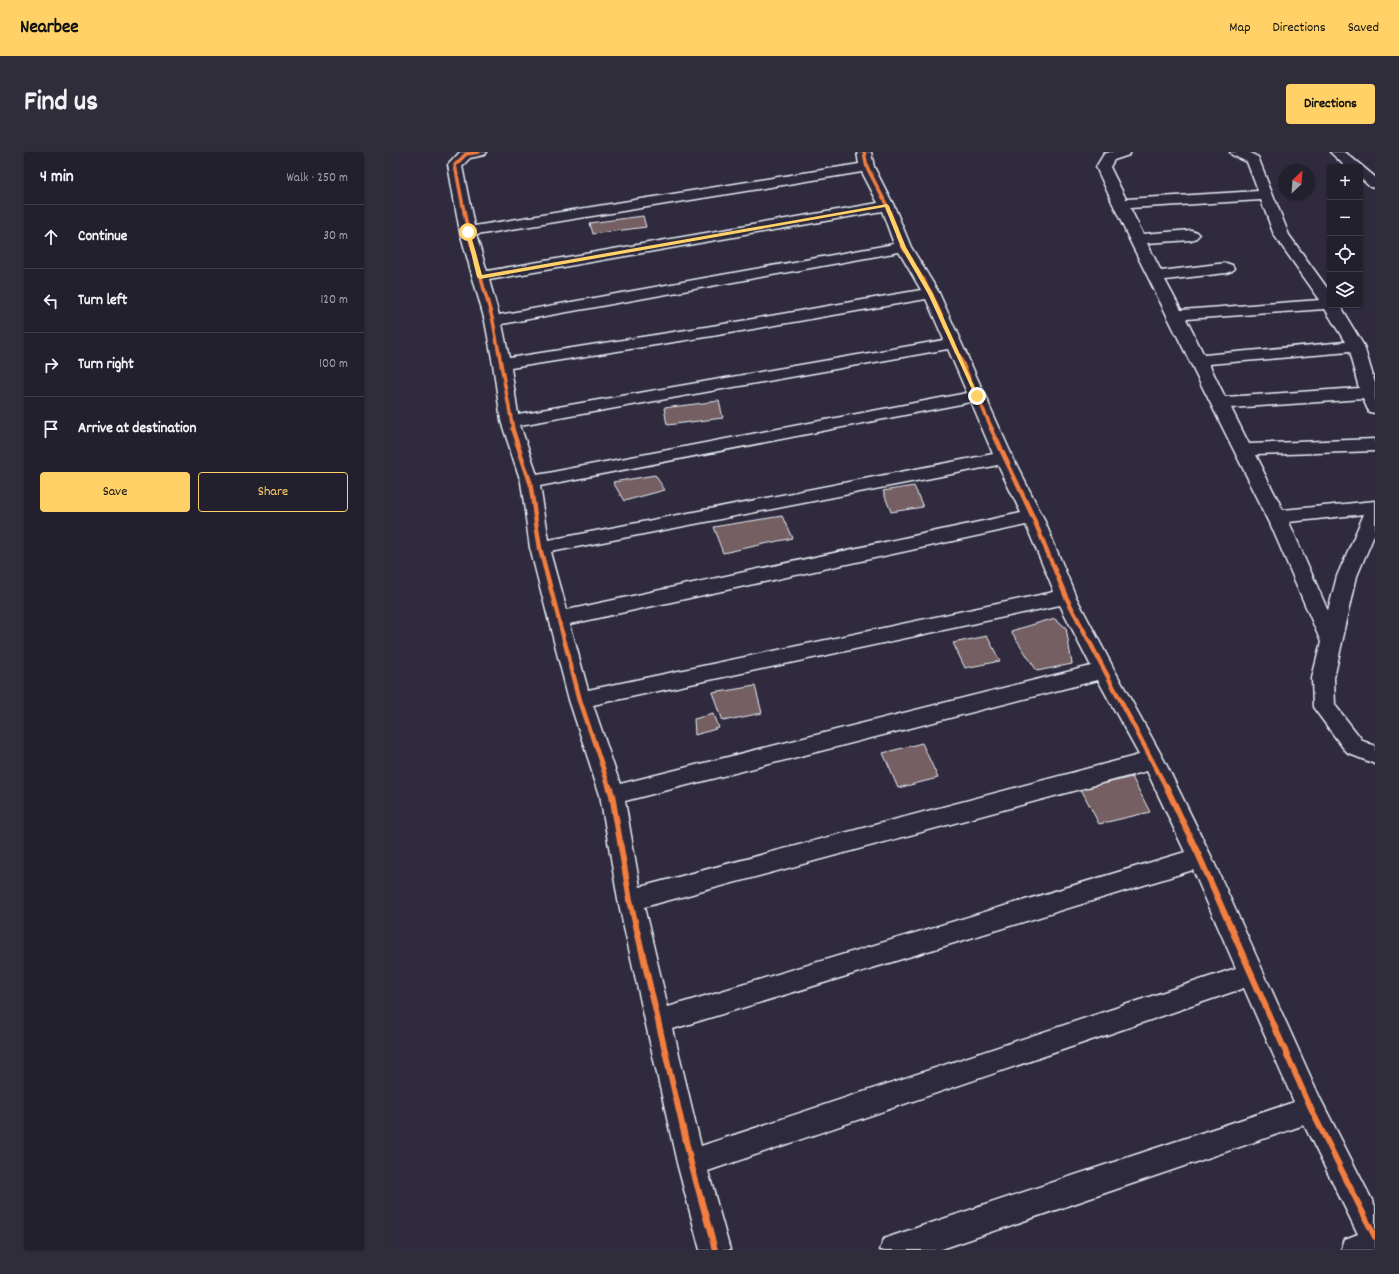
<!DOCTYPE html>
<html lang="en">
<head>
<meta charset="utf-8">
<style>
	body { margin:0; font-family:Dekko,sans-serif; background:#2f2d3a; color:#f1f3f6 }
	.controls { position:absolute; right:12px; top:12px; display:grid; overflow:hidden; border-radius:4px; box-shadow:0 1px 3px #0004 }
	.controls button { width:36px; height:36px; display:grid; place-items:center; padding:0; border:0; border-bottom:1px solid #403e4a; background:#23202e; color:#f1f3f6; font:20px sans-serif }
	.compass { position:absolute; left:891px; top:12px; width:36px; height:36px; border-radius:50%; background:#23202e; box-shadow:0 1px 3px #0004; rotate:25deg }
	.stop { position:absolute; width:12px; height:12px; margin:-9px; border:3px solid #ffd166; border-radius:50%; background:#fff }
	.stop.end { background:#ffd166; border-color:#fff; box-shadow:0 1px 4px #0008 }
	.list { margin:0; padding:0; list-style:none }
	h2 { display:flex; justify-content:space-between; align-items:center; height:52px; margin:0; padding:0 16px; font-size:17px }
	h2 small { font-size:13px; font-weight:400; color:#a3a3aa }
	.list li { display:grid; grid-template-columns:26px 1fr auto; gap:12px; align-items:center; box-sizing:border-box; height:64px; padding:0 16px; border-top:1px solid #403e4a }
	.list b { display:block; font-size:15px; white-space:nowrap }
	.list em { font-size:13px; font-style:normal; color:#a3a3aa }
	.actions { display:flex; gap:8px; padding:12px 16px }
	.actions a { flex:1; padding:9px 0; border:1px solid #ffd166; border-radius:4px; text-align:center; font-size:14px; color:#ffd166 }
	.actions .main { background:#ffd166; color:#111 }
	.icon { flex:none; width:22px; height:22px; fill:none; stroke:currentColor; stroke-width:2; stroke-linecap:round; stroke-linejoin:round }
	.map { position:relative; flex:none; width:987px; height:1098px; overflow:hidden; border-radius:4px }
	header { display:flex; align-items:center; gap:24px; box-sizing:border-box; height:56px; padding:0 20px; background:#ffd166; color:#111 }
	header strong { font-size:19px }
	nav { display:flex; gap:22px; margin-inline-start:auto; font-size:14px }
	.intro { display:flex; align-items:center; justify-content:space-between; box-sizing:border-box; height:96px; padding:0 24px }
	h1 { margin:0; font-size:28px }
	.button { padding:10px 18px; border-radius:4px; background:#ffd166; color:#111; font-size:14px; font-weight:700 }
	main { display:flex; gap:24px; padding:0 24px }
	aside { flex:1; background:#23202e; border-radius:4px; box-shadow:0 1px 3px #0004 }
	.map>svg:first-child { display:block }
</style>
</head>
<body>
<header>
<strong>Nearbee</strong>
<nav><a>Map</a><a>Directions</a><a>Saved</a></nav>
</header>
<div class="intro"><h1>Find us</h1><a class="button">Directions</a></div>
<main>
<aside>
<h2>4 min<small>Walk · 250 m</small></h2>
<ul class="list">
<li><svg class="icon" aria-label="ahead" viewBox="0 0 24 24"><path d="M12 20V5M6 11l6-6 6 6"/></svg><div><b>Continue</b></div><em>30 m</em></li>
<li><svg class="icon" aria-label="left" viewBox="0 0 24 24"><path d="M17 20v-9H6M10 6l-5 5 5 5"/></svg><div><b>Turn left</b></div><em>120 m</em></li>
<li><svg class="icon" aria-label="right" viewBox="0 0 24 24"><path d="M7 20v-9h11M14 6l5 5-5 5"/></svg><div><b>Turn right</b></div><em>100 m</em></li>
<li><svg class="icon" aria-label="arrive" viewBox="0 0 24 24"><path d="M6 21V4h12l-3 4 3 4H6"/></svg><div><b>Arrive at destination</b></div></li>
</ul>
<div class="actions"><a class="main">Save</a><a>Share</a></div>
</aside>
<div class="map">
<svg width="987" height="1098" viewBox="0 0 987 1098">
	<rect width="100%" height="100%" fill="#2f2a3d"/>
	<filter id="ink" filterUnits="userSpaceOnUse"><feTurbulence type="fractalNoise" baseFrequency=".025" numOctaves="2"/><feDisplacementMap in="SourceGraphic" scale="8" xChannelSelector="R" yChannelSelector="G"/><feConvolveMatrix kernelMatrix="1 2 1 2 8 2 1 2 1" color-interpolation-filters="sRGB"/></filter>
	<g filter="url(#ink)">
		<g fill="#755f62" stroke="#e8f1f8">
			<polygon points="255,64 258,75 204,82 201,71"/>
			<polygon points="331,249 335,266 279,273 276,256"/>
			<polygon points="267,323 277,338 236,349 225,330"/>
			<polygon points="526,334 535,355 503,360 495,339"/>
			<polygon points="394,364 404,386 335,401 325,375"/>
			<polygon points="667,466 678,476 684,512 649,519 623,479"/>
			<polygon points="599,484 612,509 577,516 565,491"/>
			<polygon points="367,534 374,561 335,569 325,541"/>
			<polygon points="326,562 331,576 307,583 306,567"/>
			<polygon points="534,591 550,626 510,636 495,601"/>
			<polygon points="744,625 762,660 711,672 693,637"/>
		</g>
		<g fill="none" stroke-linecap="round" stroke-linejoin="round">
			<g stroke="#e8f1f8" stroke-width="3">
				<g id="minor">
					<path d="M72 0H98L96 3 82 6 74 14 86 74 471 12 469 0H483L486 15 506 54 523 95 551 141 625 306 655 365 688 445 727 519 776 608 824 706 933 948 987 1054V1098H953L957 1087 970 1082 916 973 551 1098H492L496 1087 507 1083 906 950 856 836 320 1019 342 1098H312L289 1011 230 748 212 643 181 548 142 396 133 330 113 269 105 212 97 169 72 80 60 13ZM474 20 490 51 99 119 88 83ZM494 59 506 92 111 163 101 128ZM511 100 533 138 330 173 121 206 114 172ZM538 147 556 188 130 262 123 216 330 183ZM560 197 579 241 149 323 132 273ZM583 250 605 302 161 388 152 334ZM610 313 633 361 179 458 163 400ZM638 373 666 440 200 538 182 472ZM672 453 703 514 232 632 205 553ZM710 528 751 603 252 735 237 649ZM759 619 797 700 280 855 256 755ZM805 718 848 816 313 994 285 877Z"/>
					<path d="M722 0H743L741 3 726 8 722 15 738 47 870 39 859 10 844 3 842 0H860L870 5 901 83 942 140V153H951L976 194 987 231V261L981 260 975 247 843 256 861 292 987 287V299L867 303 895 358 987 349V381L969 424 946 526 947 553 975 589 987 594V612L959 601 925 555 924 526 933 490 882 371 741 87 708 15 716 2ZM873 48 886 83 932 148 793 158 777 128 838 121 844 119 846 116 844 113 838 111 773 119 759 91 803 88 808 86 811 83 808 80 803 78 755 82 742 56ZM937 157 957 190 816 203 798 167ZM961 200 971 236 837 245 821 212ZM976 362 949 424 940 459 901 370Z"/>
					<polygon points="942,0 957,0 987,25 987,36 982,35 972,26 972,15 958,15"/>
				</g>
			</g>
			<use href="#minor" fill="#2f2a3d" fill-rule="evenodd"/>
			<g stroke="#2f2a3d" stroke-width="5.5">
				<g id="cycleway-far2">
					<polyline points="91,0 78,2 67,13 80,80 105,169 125,277"/>
					<polyline points="476,0 479,15 499,54 515,95 543,141 604,277"/>
				</g>
			</g>
			<g stroke="#2f2a3d" stroke-width="7">
				<g id="cycleway-far1">
					<polyline points="124,276 142,330 152,396 192,548 221,635"/>
					<polyline points="603,276 645,365 678,445 778,635"/>
				</g>
			</g>
			<g stroke="#2f2a3d" stroke-width="8">
				<g id="cycleway">
					<polyline points="221,634 224,643 242,748 303,1011 327,1098"/>
					<polyline points="778,634 812,706 923,957 987,1085"/>
				</g>
			</g>
			<use href="#cycleway-far2" stroke="#f27e40" stroke-width="3.5"/>
			<use href="#cycleway-far1" stroke="#f27e40" stroke-width="4.5"/>
			<use href="#cycleway" stroke="#f27e40" stroke-width="6"/>
		</g>
	</g>
	<polygon fill="#ffd166" points="499,52 501,54 518,95 545,142 591,245 587,244 540,142 513,95 497,55 92,127 89,125 78,80 80,79 82,80 94,123"/>
</svg>
<div class="controls">
<button>+</button>
<button>−</button>
<button><svg class="icon" aria-label="locate" viewBox="0 0 24 24"><circle cx="12" cy="12" r="6"/><path d="M12 2v4M12 18v4M2 12h4M18 12h4"/></svg></button>
<button><svg class="icon" aria-label="layers" viewBox="0 0 24 24"><path d="M12 4l9 5-9 5-9-5zM3 14l9 5 9-5"/></svg></button>
</div>
<svg class="compass" viewBox="-18 -18 36 36"><path d="M0-13l5 13h-10z" fill="#e53935"/><path d="M0 13l5-13h-10z" fill="#a3a3aa"/></svg>
<div class="stop" style="left:80px;top:80px"></div>
<div class="stop end" style="left:589px;top:244px"></div>
</div>
</main>
</body>
</html>
